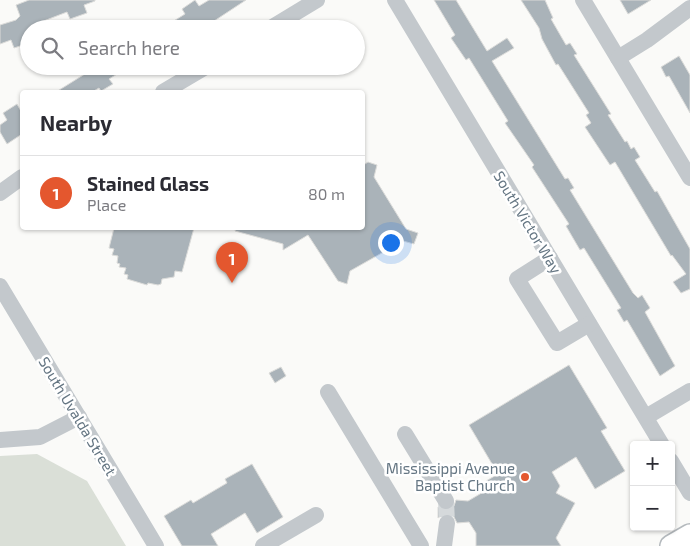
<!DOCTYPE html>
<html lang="en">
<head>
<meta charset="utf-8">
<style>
	body { margin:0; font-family:"Exo 2",sans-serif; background:#f7f7f7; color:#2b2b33 }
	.controls { position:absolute; right:15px; bottom:15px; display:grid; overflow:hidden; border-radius:5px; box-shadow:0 1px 4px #0004 }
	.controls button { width:45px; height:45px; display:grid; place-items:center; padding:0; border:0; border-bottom:1px solid #e1e1e2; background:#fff; color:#2b2b33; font:25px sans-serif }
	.you { position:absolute; left:390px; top:242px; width:18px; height:18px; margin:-12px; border:4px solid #fff; border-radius:50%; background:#1a73e8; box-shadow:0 0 0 8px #1a73e833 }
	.badge { display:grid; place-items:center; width:32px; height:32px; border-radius:50%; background:#e4572e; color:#fff; font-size:16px; font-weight:700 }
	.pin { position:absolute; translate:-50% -41px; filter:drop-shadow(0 1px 2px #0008) }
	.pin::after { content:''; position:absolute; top:26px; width:18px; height:15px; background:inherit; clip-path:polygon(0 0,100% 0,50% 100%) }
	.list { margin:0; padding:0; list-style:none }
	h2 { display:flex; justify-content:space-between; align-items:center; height:65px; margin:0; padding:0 20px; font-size:21px }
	h2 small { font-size:16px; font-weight:400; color:#7c7c81 }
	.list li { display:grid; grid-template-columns:32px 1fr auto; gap:15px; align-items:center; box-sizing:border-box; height:75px; padding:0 20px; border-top:1px solid #e1e1e2 }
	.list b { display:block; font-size:19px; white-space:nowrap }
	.list p { margin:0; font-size:16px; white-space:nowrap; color:#7c7c81 }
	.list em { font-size:16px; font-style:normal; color:#7c7c81 }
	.icon { flex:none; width:28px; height:28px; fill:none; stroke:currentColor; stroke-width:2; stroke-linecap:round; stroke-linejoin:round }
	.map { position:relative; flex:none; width:690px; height:546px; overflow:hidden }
	.search { position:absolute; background:#fff; box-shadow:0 1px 4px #0004; left:20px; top:20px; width:345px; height:55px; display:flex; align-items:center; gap:12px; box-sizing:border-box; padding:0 18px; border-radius:28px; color:#7c7c81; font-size:19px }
	.panel { position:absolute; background:#fff; box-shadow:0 1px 4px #0004; left:20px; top:90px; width:345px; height:140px; border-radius:5px }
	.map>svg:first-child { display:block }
</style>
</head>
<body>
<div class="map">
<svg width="690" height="546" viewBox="0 0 690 546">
	<rect width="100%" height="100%" fill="#fafaf8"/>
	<polygon fill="#dadfd7" points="37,454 87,481 126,546 0,546 0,456"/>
	<g fill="#aab3b9" stroke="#dcdcda">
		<polygon points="29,0 95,0 95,1 84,5 87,13 70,19 67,12 41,22 44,29 29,29 29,43 14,48 11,40 0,44 0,25 16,20 20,16 16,5"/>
		<polygon points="195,0 199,6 209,0 246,0 202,29 161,29 185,14 182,9"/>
		<polygon points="434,0 456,0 487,51 507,38 514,48 492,61 565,179 568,178 574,188 570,190 633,293 638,298 642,295 650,308 645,312 675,366 660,376 627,320 624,322 617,310 621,308 584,248 580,250 566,226 569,224 532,167 534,165 505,123 508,121 469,58 466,60 451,38 455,35"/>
		<polygon points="521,0 545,0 553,18 551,19 566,45 570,43 577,54 574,55 611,114 608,115 625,142 627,141 631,149 634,147 640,157 635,160 655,192 657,191 690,249 690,289 681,293 673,282 686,274 672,255 671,256 615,162 610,165 585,127 591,123 586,115 589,113 558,64 556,65 542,39 539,28"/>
		<polygon points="620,0 651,0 628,14"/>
		<polygon points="679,56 690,75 690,113 669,76 666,77 661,67"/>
		<polygon points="84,66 130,66 109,79 113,84 101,91 99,88 92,92 56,92 88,72"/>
		<polygon points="17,104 22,113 22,134 7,144 0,132 0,125 7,120 3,113"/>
		<polygon points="368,162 377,165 374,177 406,229 418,233 414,244 403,241 350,271 347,284 338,281 308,235 283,250 283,244 235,231 236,228 362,228 362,166"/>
		<polygon points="114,228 194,228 182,272 175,271 174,277 162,279 161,284 158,285 148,283 147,285 127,279 128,275 124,274 126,268 119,267 120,264 117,263 118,256 112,255 114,249 109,248"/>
		<polygon points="569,365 607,428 601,431 625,471 595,489 576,457 552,472 560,486 556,493 575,503 556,538 561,546 476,546 476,533 469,522 457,523 453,515 449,513 443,514 438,518 438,507 447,511 454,506 456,500 468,501 485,491 481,484 498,474 469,425"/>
		<polygon points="281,367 286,376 275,383 269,373"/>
		<polygon points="252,464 283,517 257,533 245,513 211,534 218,546 182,546 164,516 191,500 193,503 227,483 225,479"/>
	</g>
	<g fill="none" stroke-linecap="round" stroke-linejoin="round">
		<polyline stroke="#d5d9db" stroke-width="16" stroke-dasharray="16 8" stroke-linecap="butt" points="446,501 447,523"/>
		<g stroke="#b5babe" stroke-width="24">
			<polyline id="major" points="671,546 690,535"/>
		</g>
		<g stroke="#c3c8cc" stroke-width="16">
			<polyline points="395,0 662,445"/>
			<polyline points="583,0 690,178"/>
			<polyline points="269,29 317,0"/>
			<polyline points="618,58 647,40 690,8"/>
			<polyline points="163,92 207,66"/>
			<polyline points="0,193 22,177"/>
			<polyline points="550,258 517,279 557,343 589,324"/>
			<polyline points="0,286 156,546"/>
			<polyline points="328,392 421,546"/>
			<polyline points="646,417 690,391"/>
			<polyline points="405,434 446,501"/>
			<polyline points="0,440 40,437 79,417"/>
			<polyline points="671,461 690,493"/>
			<polyline points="263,546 316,515"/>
			<polyline points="444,546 447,523"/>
		</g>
		<use href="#major" stroke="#fff" stroke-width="21"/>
	</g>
	<circle fill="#e4572e" stroke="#fff" stroke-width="2" cx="525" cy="477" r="5"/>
	<g text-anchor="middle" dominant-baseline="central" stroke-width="5" stroke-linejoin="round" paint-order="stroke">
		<g font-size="15" fill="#657683" stroke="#fff">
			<text transform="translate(528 222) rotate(59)">South Victor Way</text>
			<text transform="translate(78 416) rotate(59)">South Uvalda Street</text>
		</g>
		<g font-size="15" fill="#657683" stroke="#fff" text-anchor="end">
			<text x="515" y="468">Mississippi Avenue<tspan x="515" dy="17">Baptist Church</tspan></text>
		</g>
	</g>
</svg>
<div class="controls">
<button>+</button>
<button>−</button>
</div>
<div class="you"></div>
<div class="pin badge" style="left:232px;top:283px">1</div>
<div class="search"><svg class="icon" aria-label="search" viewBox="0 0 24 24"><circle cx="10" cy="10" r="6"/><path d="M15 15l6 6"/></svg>Search here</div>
<section class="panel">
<h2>Nearby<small></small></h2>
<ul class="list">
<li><span class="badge">1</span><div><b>Stained Glass</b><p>Place</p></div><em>80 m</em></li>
</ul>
</section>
</div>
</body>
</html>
